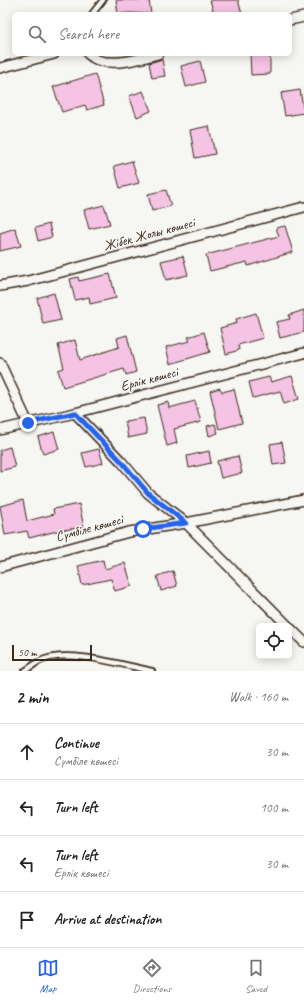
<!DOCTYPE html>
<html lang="en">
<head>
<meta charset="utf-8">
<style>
	body { margin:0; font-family:Caveat,sans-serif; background:#f6f6f6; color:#222 }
	.controls { position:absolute; right:12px; bottom:12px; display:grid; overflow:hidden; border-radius:6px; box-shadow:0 2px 10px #0003 }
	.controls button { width:36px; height:36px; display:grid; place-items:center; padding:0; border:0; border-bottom:1px solid #e0e0e0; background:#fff; color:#222; font:20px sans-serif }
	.scale { position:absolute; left:12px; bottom:10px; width:80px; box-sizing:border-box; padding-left:4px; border:2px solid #3b2a1e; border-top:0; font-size:11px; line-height:14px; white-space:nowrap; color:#3b2a1e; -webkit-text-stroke:3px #f6f6f2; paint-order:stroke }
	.stop { position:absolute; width:12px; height:12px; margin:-9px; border:3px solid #2563eb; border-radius:50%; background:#fff }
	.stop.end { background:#2563eb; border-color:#fff; box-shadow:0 1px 4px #0008 }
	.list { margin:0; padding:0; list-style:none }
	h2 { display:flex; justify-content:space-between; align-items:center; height:52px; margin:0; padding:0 16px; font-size:17px }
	h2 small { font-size:13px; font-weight:400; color:#767676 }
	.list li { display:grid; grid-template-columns:26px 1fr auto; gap:12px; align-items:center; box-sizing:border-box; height:56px; padding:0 16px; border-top:1px solid #e0e0e0 }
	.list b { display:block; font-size:15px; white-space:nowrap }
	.list p { margin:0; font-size:13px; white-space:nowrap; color:#767676 }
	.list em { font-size:13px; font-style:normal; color:#767676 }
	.icon { flex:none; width:22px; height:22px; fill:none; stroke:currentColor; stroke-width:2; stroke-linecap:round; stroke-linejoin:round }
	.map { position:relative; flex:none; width:304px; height:671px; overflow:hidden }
	.search { position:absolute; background:#fff; box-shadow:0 2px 10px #0003; left:12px; right:12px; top:12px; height:44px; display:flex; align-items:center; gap:10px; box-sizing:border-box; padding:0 14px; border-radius:6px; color:#767676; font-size:15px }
	.sheet { height:276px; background:#fff }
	nav { display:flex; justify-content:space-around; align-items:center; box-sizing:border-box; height:56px; border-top:1px solid #e0e0e0; background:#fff; font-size:11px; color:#767676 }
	nav a { display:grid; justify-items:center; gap:2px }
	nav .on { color:#2563eb }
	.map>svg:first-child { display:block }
</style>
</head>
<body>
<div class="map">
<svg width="304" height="671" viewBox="0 0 304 671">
	<rect width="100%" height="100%" fill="#f6f6f2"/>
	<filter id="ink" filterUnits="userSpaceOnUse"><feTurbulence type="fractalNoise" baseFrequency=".025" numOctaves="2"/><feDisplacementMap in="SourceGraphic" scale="8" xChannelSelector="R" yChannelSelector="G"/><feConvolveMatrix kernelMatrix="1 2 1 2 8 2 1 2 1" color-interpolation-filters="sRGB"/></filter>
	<g filter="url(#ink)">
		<g fill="#f5c3e3" stroke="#3b2a1e">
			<polygon points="116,0 149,0 151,14 130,13 118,14"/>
			<polygon points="210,0 238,0 242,14 214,14"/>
			<polygon points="250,54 270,54 270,74 251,75"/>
			<polygon points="162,59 165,76 152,78 149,63"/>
			<polygon points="200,61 205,82 186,87 181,66"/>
			<polygon points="95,74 104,105 87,110 85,105 62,112 53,87"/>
			<polygon points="300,90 304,113 285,116 281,93"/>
			<polygon points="143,91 151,111 137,117 129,96"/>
			<polygon points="209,126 215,154 195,158 190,130"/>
			<polygon points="132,161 139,183 120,188 114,166"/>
			<polygon points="166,190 171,206 152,211 148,194"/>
			<polygon points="104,205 110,224 89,229 84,210"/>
			<polygon points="49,224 52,237 38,241 35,228"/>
			<polygon points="285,226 293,252 248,266 247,262 210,271 206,255 279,236 276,228"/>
			<polygon points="15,228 21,246 0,251 0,233"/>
			<polygon points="183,256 188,275 166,280 161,261"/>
			<polygon points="110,274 116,298 90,304 89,297 75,300 70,279 78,277 79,281"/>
			<polygon points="54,293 61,320 43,324 37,298"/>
			<polygon points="304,310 304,332 280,338 276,322 290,319 289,315"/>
			<polygon points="256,313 263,338 238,345 239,350 226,354 220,328 237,323 236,319"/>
			<polygon points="204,332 210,352 170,364 166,347 190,341 188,337"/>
			<polygon points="127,335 136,372 126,375 124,369 63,387 58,370 64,368 58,345 75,340 80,360 119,347 117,338"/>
			<polygon points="292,376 299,399 284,404 280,391 253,398 249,382 269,377 271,382"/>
			<polygon points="220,388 222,392 234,389 242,423 219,429 210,391"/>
			<polygon points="195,401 201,422 174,429 177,443 167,446 157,405 168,402 169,408"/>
			<polygon points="144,418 147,434 128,438 125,421"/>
			<polygon points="215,424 218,433 209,436 207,426"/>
			<polygon points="54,432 59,449 43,454 38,437"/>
			<polygon points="282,442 286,463 273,465 270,444"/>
			<polygon points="10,447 15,467 0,471 0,450"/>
			<polygon points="99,449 103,463 86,467 82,453"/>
			<polygon points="209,451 211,463 189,468 187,456"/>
			<polygon points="238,456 242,473 221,478 217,461"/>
			<polygon points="23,500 27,521 54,514 53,509 79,504 84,527 57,531 29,538 27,531 5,535 0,506"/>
			<polygon points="103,560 105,569 125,563 132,586 115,591 111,579 82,585 78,566"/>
			<polygon points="173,571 177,586 161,591 157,576"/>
		</g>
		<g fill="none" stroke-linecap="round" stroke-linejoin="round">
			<g stroke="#3b2a1e" stroke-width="8">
				<g id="service">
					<polyline points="92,14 103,0"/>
					<path d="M25 671C30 668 35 663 40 661 67 648 123 665 152 671"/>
				</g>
			</g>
			<g stroke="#3b2a1e" stroke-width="12">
				<g id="minor">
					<polyline points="290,20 304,17"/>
					<path d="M88 54C103 70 140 59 158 54"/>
					<polyline points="0,68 54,54"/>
					<polyline points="0,286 28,281 304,207"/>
					<polyline points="0,363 28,423"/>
					<polyline points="75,413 121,461 148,493 186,523 288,626"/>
					<polyline points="0,430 75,413 304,353"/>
					<polyline points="0,567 129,532 186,523 304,500"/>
					<polyline points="289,627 304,642"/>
				</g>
			</g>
			<use href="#service" stroke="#f6f6f2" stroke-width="4.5"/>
			<use href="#minor" stroke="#f6f6f2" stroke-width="9"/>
		</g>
	</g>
	<g fill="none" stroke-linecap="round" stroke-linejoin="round" filter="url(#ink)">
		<polyline stroke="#2563eb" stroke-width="5" points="28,423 75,413 121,461 148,493 186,523 143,529"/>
	</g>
	<g text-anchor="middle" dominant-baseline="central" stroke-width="3" stroke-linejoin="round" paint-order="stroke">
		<g font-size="14" fill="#3b2a1e" stroke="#f6f6f2">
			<text transform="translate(149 234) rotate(-15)">Жібек Жолы көшесі</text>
			<text transform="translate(149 379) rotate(-15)">Ерлік көшесі</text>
			<text transform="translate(89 528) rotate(-15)">Сүмбіле көшесі</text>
		</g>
	</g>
</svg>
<div class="controls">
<button><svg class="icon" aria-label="locate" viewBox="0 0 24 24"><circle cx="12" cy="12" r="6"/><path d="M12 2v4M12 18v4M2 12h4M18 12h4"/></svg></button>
</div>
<div class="scale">50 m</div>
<div class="stop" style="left:143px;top:529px"></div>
<div class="stop end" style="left:28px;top:423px"></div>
<div class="search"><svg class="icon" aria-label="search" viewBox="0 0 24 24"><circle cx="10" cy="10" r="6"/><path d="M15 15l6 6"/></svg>Search here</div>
</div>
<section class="sheet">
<h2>2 min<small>Walk · 160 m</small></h2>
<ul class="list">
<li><svg class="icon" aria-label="ahead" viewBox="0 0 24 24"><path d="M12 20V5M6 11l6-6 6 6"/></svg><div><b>Continue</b><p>Сүмбіле көшесі</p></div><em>30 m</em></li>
<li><svg class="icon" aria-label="left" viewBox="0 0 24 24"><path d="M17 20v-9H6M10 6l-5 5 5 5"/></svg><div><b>Turn left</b></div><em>100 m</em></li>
<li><svg class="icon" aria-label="left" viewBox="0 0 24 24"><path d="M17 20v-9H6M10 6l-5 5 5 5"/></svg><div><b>Turn left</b><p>Ерлік көшесі</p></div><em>30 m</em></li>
<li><svg class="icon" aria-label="arrive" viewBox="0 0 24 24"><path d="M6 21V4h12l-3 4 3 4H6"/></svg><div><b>Arrive at destination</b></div></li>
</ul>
</section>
<nav>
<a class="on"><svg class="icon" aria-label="map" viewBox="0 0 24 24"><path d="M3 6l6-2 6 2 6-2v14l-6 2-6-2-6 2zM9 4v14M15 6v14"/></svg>Map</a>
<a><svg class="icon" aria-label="directions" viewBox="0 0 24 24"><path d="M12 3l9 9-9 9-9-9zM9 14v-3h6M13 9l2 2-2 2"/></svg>Directions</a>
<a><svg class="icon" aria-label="saved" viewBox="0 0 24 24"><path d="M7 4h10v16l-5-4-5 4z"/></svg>Saved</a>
</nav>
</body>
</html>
